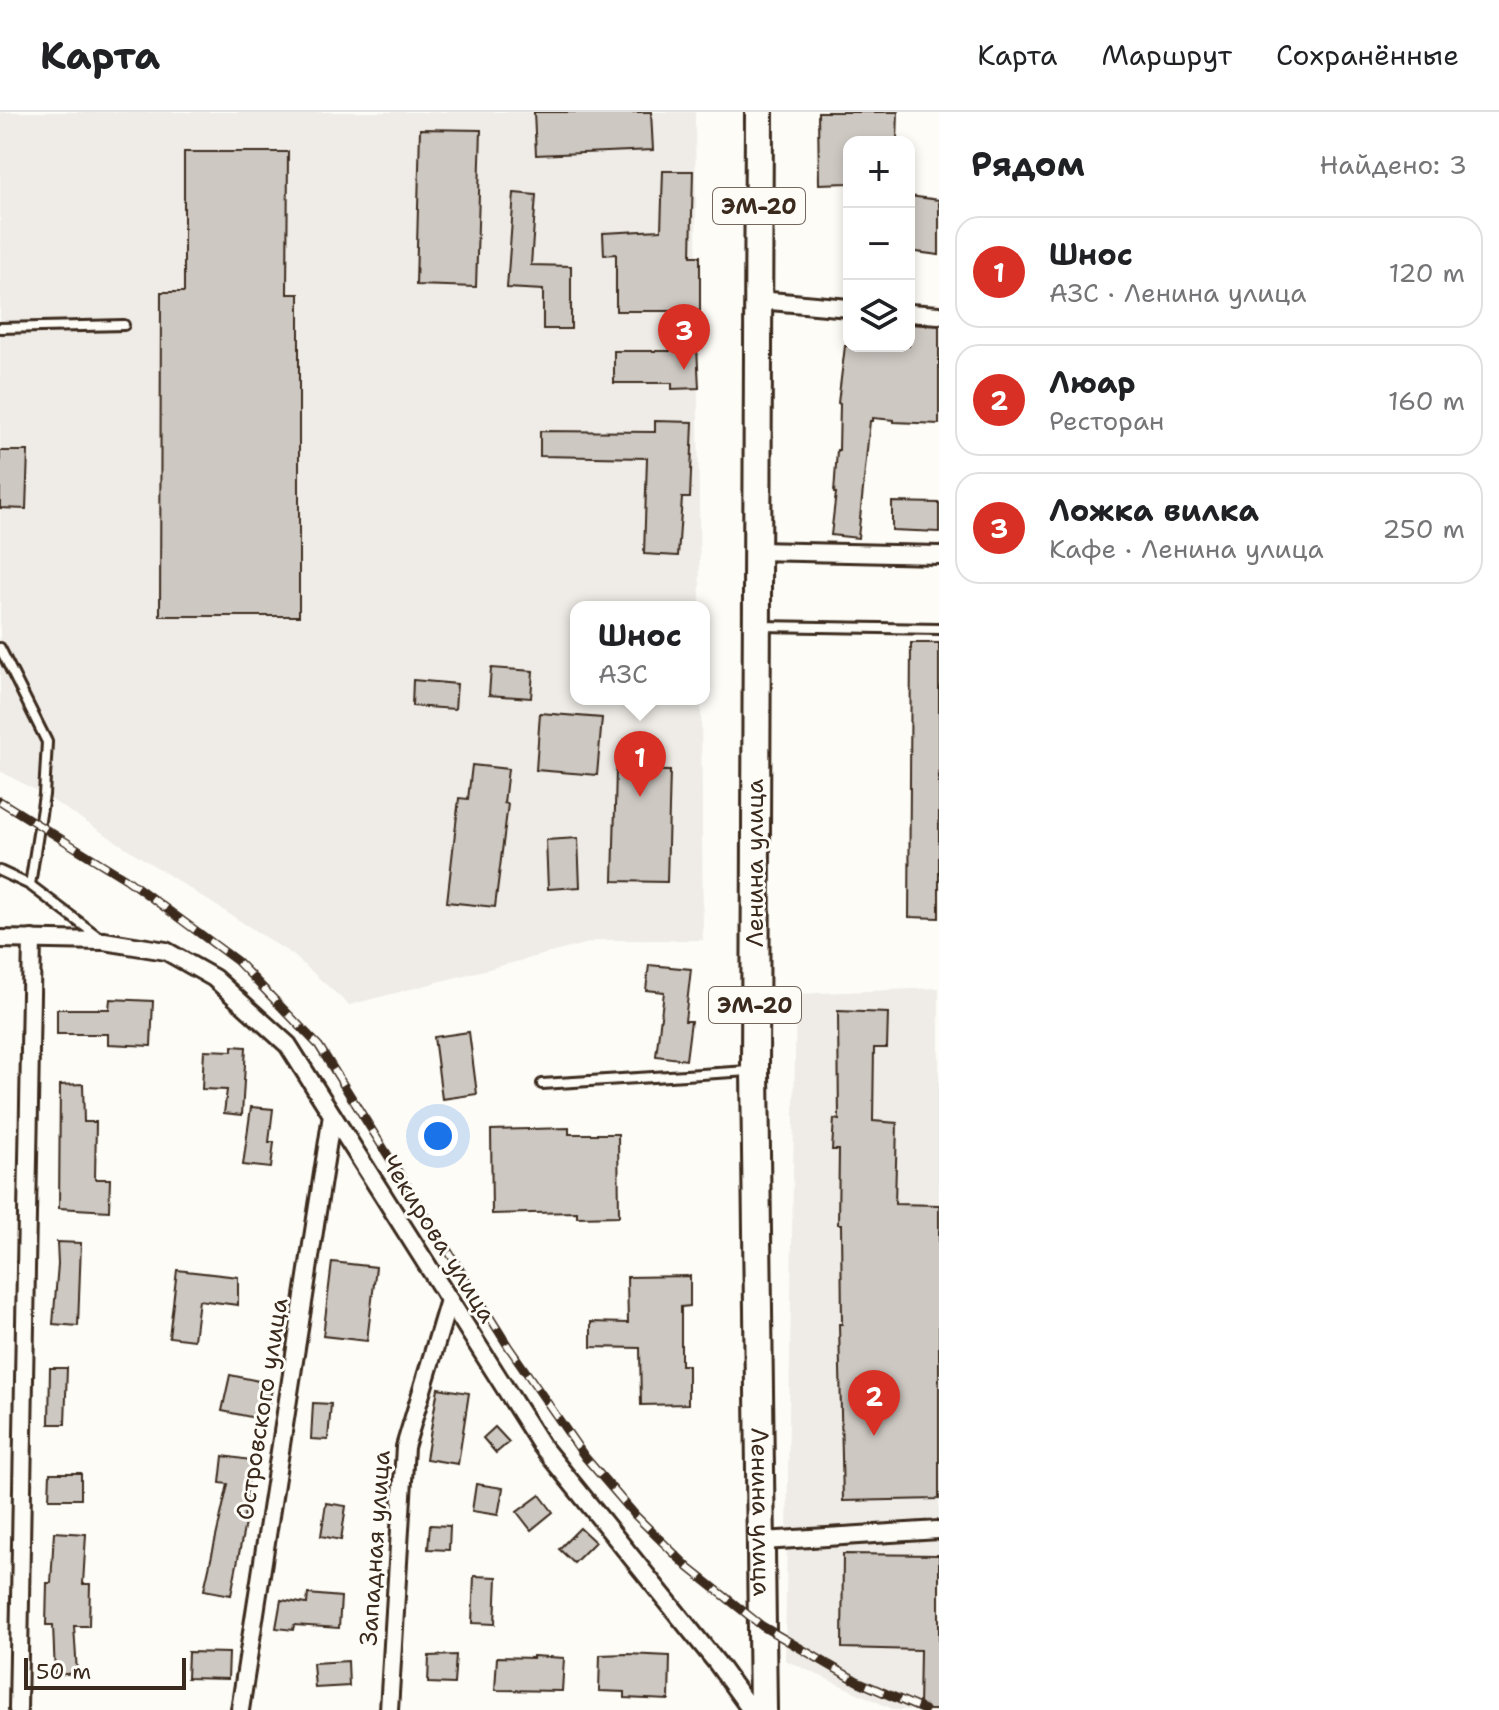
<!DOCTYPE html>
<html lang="ru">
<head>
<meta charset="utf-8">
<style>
	body { margin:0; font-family:"Shantell Sans",sans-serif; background:#f2f2f2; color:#202124 }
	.controls { position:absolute; right:24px; top:24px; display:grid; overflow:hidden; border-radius:16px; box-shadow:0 4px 12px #0003 }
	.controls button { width:72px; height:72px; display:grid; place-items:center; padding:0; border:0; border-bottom:2px solid #e0e0e0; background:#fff; color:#202124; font:40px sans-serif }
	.scale { position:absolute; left:24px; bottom:20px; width:162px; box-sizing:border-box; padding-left:8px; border:4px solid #3b2a1e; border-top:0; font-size:22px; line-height:28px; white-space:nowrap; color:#3b2a1e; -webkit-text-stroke:6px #fdfcf7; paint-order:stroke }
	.you { position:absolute; left:438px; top:1024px; width:28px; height:28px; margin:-20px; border:6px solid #fff; border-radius:50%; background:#1a73e8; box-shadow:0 0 0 12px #1a73e833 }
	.badge { display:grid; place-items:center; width:52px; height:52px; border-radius:50%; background:#d93025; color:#fff; font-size:26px; font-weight:700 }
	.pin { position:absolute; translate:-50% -66px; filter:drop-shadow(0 2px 4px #0008) }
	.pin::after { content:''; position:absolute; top:42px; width:28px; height:24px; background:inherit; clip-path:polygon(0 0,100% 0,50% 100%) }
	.popup { position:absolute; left:570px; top:489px; width:140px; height:104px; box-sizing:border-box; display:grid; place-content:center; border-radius:16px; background:#fff; filter:drop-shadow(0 2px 6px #0005); font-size:26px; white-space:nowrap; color:#757577 }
	.popup b { font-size:30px; color:#202124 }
	.popup::after { content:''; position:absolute; left:50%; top:100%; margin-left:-16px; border:16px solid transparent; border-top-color:#fff }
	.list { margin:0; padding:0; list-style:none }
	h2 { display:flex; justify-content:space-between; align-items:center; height:104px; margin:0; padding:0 32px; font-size:34px }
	h2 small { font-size:26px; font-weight:400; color:#757577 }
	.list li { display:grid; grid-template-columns:52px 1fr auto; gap:24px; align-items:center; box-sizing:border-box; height:112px; margin:0 16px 16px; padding:0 16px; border:2px solid #e0e0e0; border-radius:24px }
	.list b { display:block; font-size:30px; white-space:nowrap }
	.list p { margin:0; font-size:26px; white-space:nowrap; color:#757577 }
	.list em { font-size:26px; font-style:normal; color:#757577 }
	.icon { flex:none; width:44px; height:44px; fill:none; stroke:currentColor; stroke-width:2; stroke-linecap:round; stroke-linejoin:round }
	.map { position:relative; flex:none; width:939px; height:1598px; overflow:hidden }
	header { display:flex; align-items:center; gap:48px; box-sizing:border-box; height:112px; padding:0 40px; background:#fff; border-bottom:2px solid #e0e0e0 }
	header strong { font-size:38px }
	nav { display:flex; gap:44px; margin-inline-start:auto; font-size:28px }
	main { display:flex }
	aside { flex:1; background:#fff }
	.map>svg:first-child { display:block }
</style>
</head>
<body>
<header>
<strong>Карта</strong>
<nav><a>Карта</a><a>Маршрут</a><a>Сохранённые</a></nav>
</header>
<main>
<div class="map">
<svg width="939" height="1598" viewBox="0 0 939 1598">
	<rect width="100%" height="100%" fill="#fdfcf7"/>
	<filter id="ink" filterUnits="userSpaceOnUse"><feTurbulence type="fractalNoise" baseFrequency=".0125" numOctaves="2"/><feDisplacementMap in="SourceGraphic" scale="16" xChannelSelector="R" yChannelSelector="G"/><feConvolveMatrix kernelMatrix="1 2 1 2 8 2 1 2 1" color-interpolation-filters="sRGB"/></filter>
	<g filter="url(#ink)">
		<g fill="#efece7">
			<polygon points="0,0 695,0 700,495 576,495 576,587 701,587 703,828 600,828 349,893 293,843 44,683 0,659"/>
			<polygon points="939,876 939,1598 895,1598 785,1548 796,882"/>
		</g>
		<g fill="#cdc8c2" stroke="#3b2a1e" stroke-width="2">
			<polygon points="534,0 651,0 653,38 536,43"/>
			<polygon points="818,0 898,0 897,30 849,30 849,71 819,72"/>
			<polygon points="420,17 481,18 476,175 416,173"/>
			<polygon points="184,40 288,40 287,182 299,182 299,504 160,504 161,180 184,180"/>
			<polygon points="663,59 693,59 691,144 700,144 700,199 616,199 616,142 604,143 603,121 661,118"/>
			<polygon points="514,81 536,83 531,153 571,154 571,217 543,217 543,178 507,176"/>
			<polygon points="909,84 939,88 939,143 909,139"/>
			<polygon points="909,212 939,214 939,312 894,310 894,308 873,306 873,309 870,309 858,426 831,423 836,381 834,381 837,338 839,338 840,292 838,291 845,234 909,234"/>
			<polygon points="697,235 699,276 672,277 672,271 614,271 614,239 670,239 670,236"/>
			<polygon points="655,309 693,310 690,386 682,386 678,444 644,442 647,346 540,344 540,319 655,320"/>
			<polygon points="0,339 28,339 26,397 0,396"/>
			<polygon points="892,390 939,391 939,420 892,418"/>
			<polygon points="911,531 939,531 939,806 909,805"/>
			<polygon points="491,556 533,559 531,586 489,583"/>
			<polygon points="413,568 457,572 455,597 412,594"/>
			<polygon points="540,601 602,606 597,663 536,658"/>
			<polygon points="472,653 508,657 504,691 508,692 495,795 447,790 459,686 468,687"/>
			<polygon points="616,658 670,659 667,770 613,769"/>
			<polygon points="578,726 580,775 548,777 546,728"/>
			<polygon points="649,853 691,857 685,909 691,909 686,948 656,944 664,880 646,878"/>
			<polygon points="110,887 153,889 151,934 108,932 108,922 57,922 57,897 109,897"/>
			<polygon points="838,899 888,901 887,936 874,936 873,1009 897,1011 895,1092 939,1093 939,1387 843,1389 839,1212 842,1212 841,1112 838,1112 839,1038 832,1038 834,1007 839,1008"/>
			<polygon points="469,920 477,982 442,987 434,925"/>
			<polygon points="232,934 246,935 242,1003 224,1001 227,978 202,977 204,938 232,939"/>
			<polygon points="83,972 84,1010 96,1010 95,1067 110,1067 109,1099 59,1096 60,973"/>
			<polygon points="251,995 273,997 269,1030 274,1030 271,1056 243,1053"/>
			<polygon points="569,1016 569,1022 618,1022 619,1104 577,1105 577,1100 492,1102 491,1018"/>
			<polygon points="57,1130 81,1131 78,1214 53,1212 58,1152"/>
			<polygon points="332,1150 376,1155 367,1229 323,1224"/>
			<polygon points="177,1158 238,1165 238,1193 199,1188 194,1228 169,1225"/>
			<polygon points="690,1164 690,1194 681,1195 681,1253 688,1253 688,1292 641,1293 640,1236 591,1235 591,1210 628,1211 627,1165"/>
			<polygon points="50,1256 67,1256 65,1312 49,1312"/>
			<polygon points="230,1263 273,1272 265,1308 222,1299"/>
			<polygon points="438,1276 469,1281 458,1352 426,1347"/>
			<polygon points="313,1291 331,1292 328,1328 311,1327"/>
			<polygon points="495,1315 509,1330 496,1341 483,1326"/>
			<polygon points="223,1344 251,1348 244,1406 246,1406 231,1483 204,1478 228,1372 220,1371"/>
			<polygon points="50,1361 81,1361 81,1387 49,1387"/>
			<polygon points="476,1372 503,1376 498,1403 472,1399"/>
			<polygon points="540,1383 553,1400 531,1418 517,1400"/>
			<polygon points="326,1391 346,1394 341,1428 321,1424"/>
			<polygon points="430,1413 450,1414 449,1438 428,1437"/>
			<polygon points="580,1416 595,1430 574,1451 559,1437"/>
			<polygon points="54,1420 86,1422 83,1472 90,1472 89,1514 74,1514 77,1561 55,1563 53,1513 46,1513 47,1471 51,1471"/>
			<polygon points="843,1442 939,1443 939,1598 919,1598 920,1538 842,1536"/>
			<polygon points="474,1464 497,1465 495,1512 472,1511"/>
			<polygon points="308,1482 341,1485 339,1516 294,1513 293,1518 276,1516 281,1488 307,1492"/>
			<polygon points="188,1540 229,1541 228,1567 187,1566"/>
			<polygon points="627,1542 670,1544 669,1588 625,1586 625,1580 599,1579 600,1543"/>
			<polygon points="456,1543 454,1572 428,1571 429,1544"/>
			<polygon points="533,1544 564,1546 562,1579 495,1578 497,1545 533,1546"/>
			<polygon points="348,1549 349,1574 315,1576 313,1551"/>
		</g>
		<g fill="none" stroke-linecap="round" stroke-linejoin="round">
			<g stroke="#3b2a1e" stroke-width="14">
				<g id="lane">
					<polyline points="0,216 124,213"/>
					<polyline points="760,514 939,517"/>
					<polyline points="0,536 47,630 44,683 30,773"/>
					<polyline points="0,759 30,773 100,826"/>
					<polyline points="542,972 749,959"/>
				</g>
			</g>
			<g stroke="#3b2a1e" stroke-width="22">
				<g id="street">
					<polyline points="759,188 849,196"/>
					<polyline points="909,201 939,203"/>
					<polyline points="756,439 939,443"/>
					<polyline points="0,827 104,829 166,839 214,866 288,933 541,1333 717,1551 751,1598"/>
					<polyline points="763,1429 939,1418"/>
					<polyline points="18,1598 32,827"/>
					<polyline points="240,1598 332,1003"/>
					<polyline points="389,1598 405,1335 449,1188"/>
				</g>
			</g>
			<g stroke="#3b2a1e" stroke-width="32">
				<g id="primary">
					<path id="s1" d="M759 0 755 959 763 1598"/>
				</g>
			</g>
			<use href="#lane" stroke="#fdfcf7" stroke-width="8"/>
			<use href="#street" stroke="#fdfcf7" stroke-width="16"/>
			<use href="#primary" stroke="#fdfcf7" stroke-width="26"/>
			<g stroke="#3b2a1e" stroke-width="9">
				<polyline id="rail" points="0,689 126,767 237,849 319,934 508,1234 585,1345 636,1404 689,1456 762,1514 857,1569 924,1598"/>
			</g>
			<use href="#rail" stroke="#fdfcf7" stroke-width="6" stroke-dasharray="18" stroke-linecap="butt"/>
		</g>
	</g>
	<g text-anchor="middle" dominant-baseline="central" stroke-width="6" stroke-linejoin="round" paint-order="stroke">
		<g fill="#fdfcf7" stroke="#75695f" stroke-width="2">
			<rect x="713" y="76" width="92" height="36" rx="6"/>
			<rect x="709" y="875" width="92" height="36" rx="6"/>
		</g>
		<g font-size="22" font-weight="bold" fill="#3b2a1e">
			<text x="759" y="94">ЭМ-20</text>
			<text x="755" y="893">ЭМ-20</text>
		</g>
		<g font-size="24" fill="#3b2a1e" stroke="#fdfcf7">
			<text transform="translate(755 751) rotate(-90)">Ленина улица</text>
			<text transform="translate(439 1127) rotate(58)">Чекирова улица</text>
			<text transform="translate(262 1297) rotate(-81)">Островского улица</text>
			<text stroke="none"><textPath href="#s1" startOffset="1400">Ленина улица</textPath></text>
			<text transform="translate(375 1436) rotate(-86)">Западная улица</text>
		</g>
	</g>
</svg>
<div class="controls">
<button>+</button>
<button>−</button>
<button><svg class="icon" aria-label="layers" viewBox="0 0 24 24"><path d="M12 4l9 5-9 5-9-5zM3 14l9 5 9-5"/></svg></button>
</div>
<div class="scale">50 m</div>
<div class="you"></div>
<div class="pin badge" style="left:640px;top:685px">1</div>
<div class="popup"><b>Шнос</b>АЗС</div>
<div class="pin badge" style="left:874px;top:1324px">2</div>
<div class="pin badge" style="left:684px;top:258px">3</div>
</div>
<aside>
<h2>Рядом<small>Найдено: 3</small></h2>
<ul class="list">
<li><span class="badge">1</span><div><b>Шнос</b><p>АЗС · Ленина улица</p></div><em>120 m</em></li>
<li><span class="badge">2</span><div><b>Люар</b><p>Ресторан</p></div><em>160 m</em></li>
<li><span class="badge">3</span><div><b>Ложка вилка</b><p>Кафе · Ленина улица</p></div><em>250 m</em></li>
</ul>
</aside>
</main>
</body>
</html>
